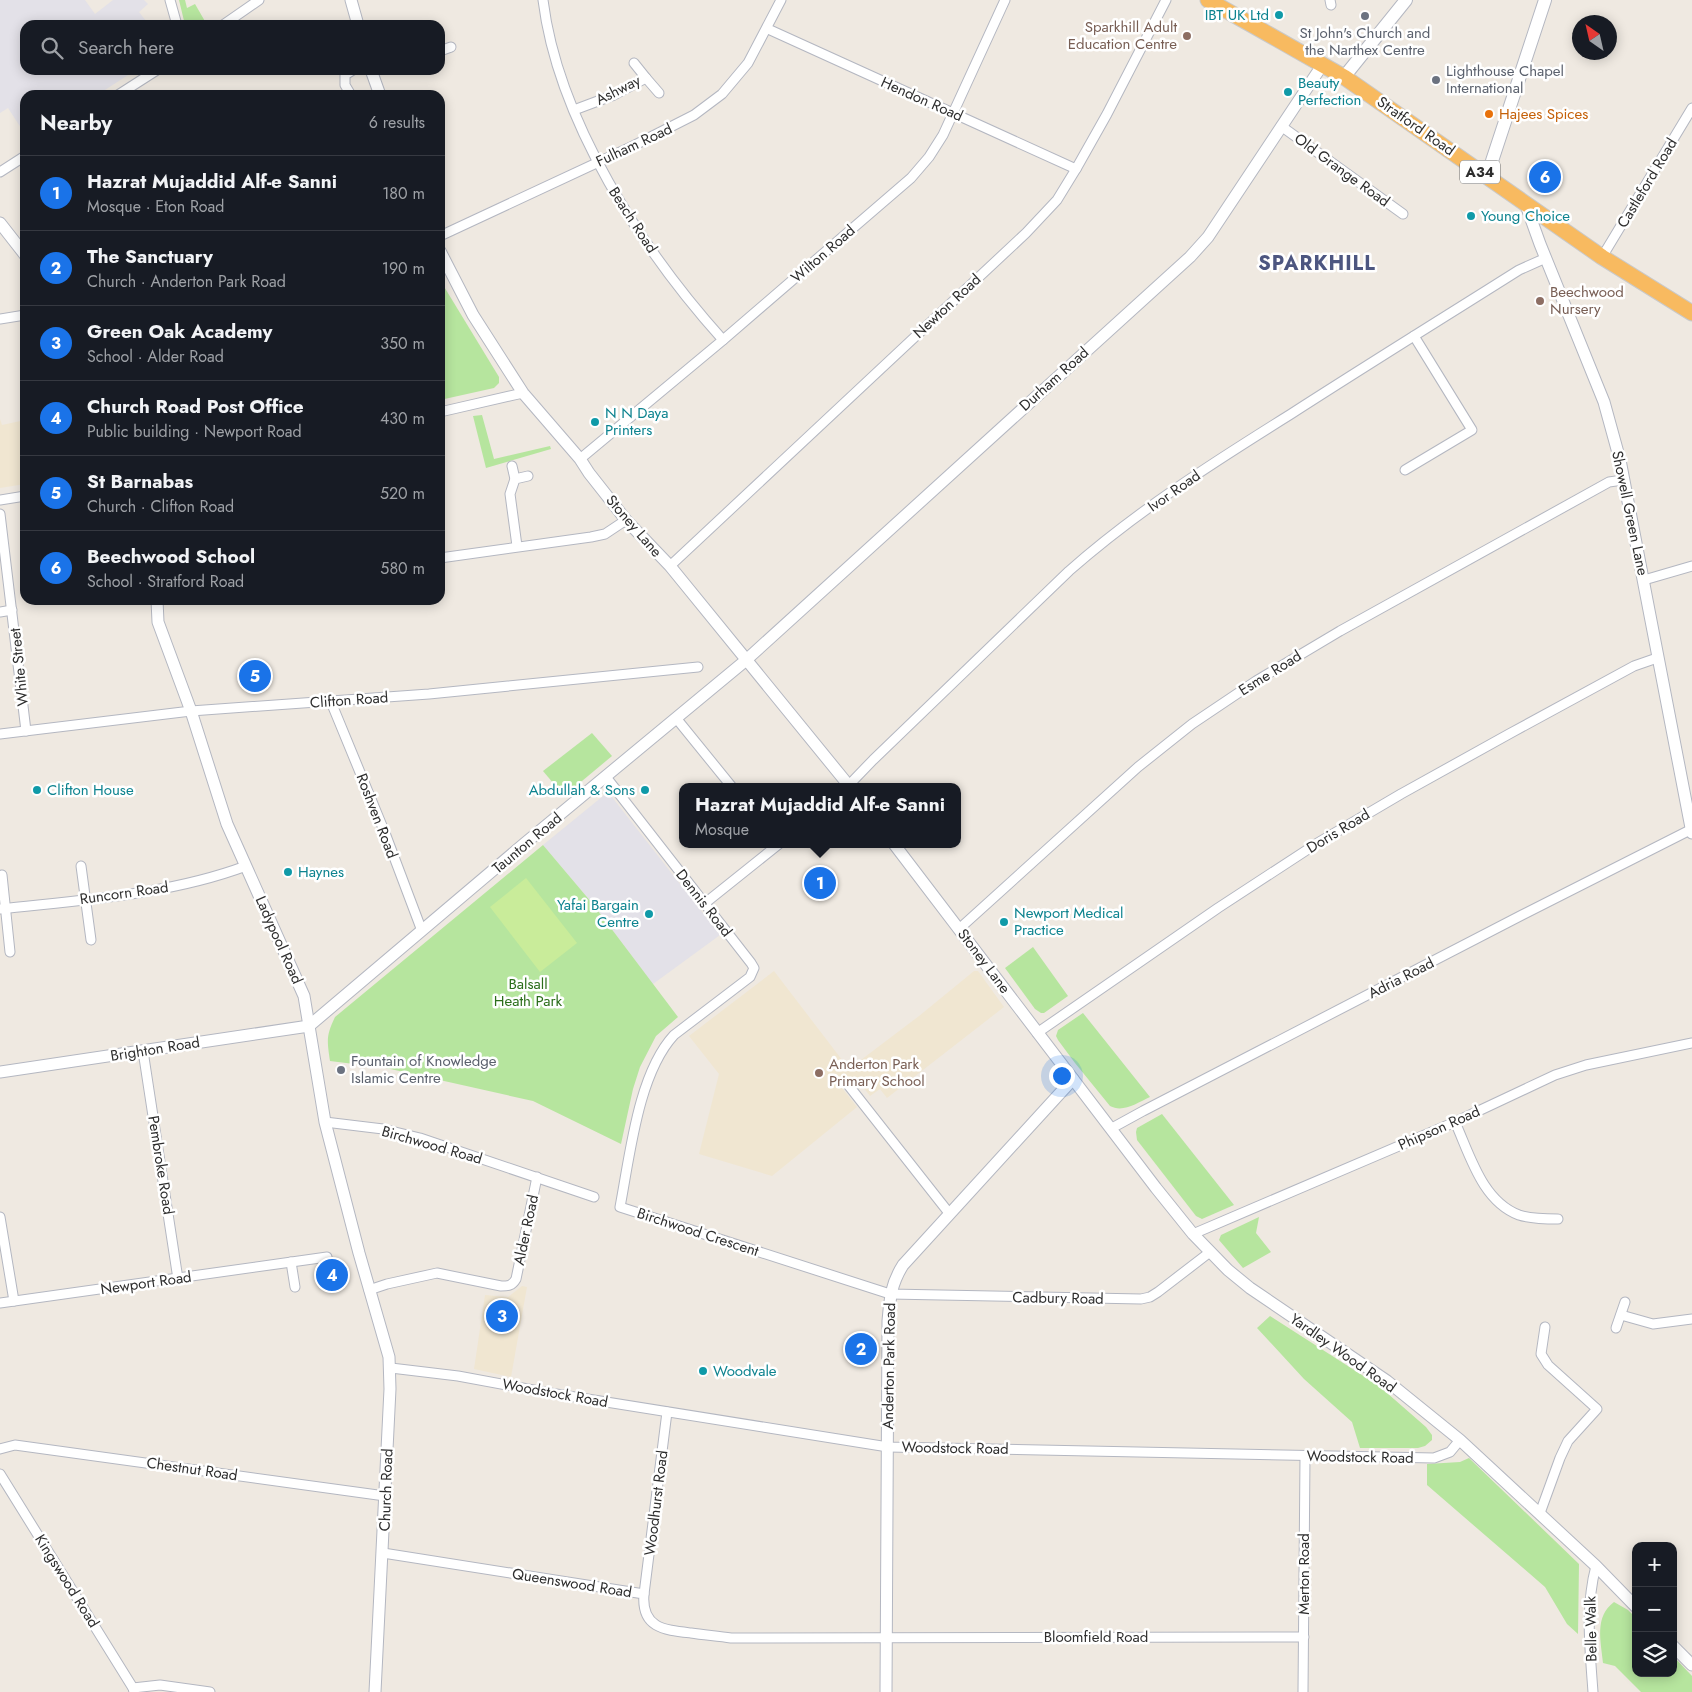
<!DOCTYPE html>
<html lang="en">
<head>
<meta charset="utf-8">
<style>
	body { margin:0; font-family:Jost,sans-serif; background:#20242c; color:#f1f3f6 }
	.controls { position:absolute; right:15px; bottom:15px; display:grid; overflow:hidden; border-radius:10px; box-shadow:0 2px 12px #0003 }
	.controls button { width:45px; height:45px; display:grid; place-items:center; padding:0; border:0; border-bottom:1px solid #363941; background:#171b24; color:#f1f3f6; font:25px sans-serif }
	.compass { position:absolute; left:1572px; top:15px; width:45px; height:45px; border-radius:50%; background:#171b24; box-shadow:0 2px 12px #0003; rotate:326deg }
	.you { position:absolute; left:1061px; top:1075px; width:18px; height:18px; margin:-12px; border:4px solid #fff; border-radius:50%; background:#1a73e8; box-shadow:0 0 0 8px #1a73e833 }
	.badge { display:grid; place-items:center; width:32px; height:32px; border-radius:50%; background:#1a73e8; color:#fff; font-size:16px; font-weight:700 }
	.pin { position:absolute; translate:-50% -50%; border:2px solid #fff; box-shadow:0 1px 5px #0006 }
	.popup { position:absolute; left:679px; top:783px; width:282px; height:65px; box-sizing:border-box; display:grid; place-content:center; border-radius:10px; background:#171b24; filter:drop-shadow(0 1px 4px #0005); font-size:16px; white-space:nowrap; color:#9ea1a6 }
	.popup b { font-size:19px; color:#f1f3f6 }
	.popup::after { content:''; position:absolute; left:50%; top:100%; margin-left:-10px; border:10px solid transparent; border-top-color:#171b24 }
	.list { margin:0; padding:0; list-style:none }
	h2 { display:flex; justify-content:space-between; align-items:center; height:65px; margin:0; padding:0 20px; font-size:21px }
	h2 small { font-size:16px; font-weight:400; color:#9ea1a6 }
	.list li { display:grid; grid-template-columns:32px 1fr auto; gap:15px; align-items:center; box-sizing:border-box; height:75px; padding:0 20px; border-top:1px solid #363941 }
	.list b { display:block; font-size:19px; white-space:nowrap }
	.list p { margin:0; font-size:16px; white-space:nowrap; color:#9ea1a6 }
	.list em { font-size:16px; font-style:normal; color:#9ea1a6 }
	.icon { flex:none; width:28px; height:28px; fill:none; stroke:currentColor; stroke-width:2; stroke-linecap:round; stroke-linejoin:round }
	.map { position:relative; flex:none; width:1692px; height:1692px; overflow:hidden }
	.search { position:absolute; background:#171b24; box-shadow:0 2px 12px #0003; left:20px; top:20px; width:425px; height:55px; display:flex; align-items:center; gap:12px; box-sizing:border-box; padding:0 18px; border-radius:15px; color:#9ea1a6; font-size:19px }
	.panel { position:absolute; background:#171b24; box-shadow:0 2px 12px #0003; left:20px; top:90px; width:425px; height:515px; border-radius:15px }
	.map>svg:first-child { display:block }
</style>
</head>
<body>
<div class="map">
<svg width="1692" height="1692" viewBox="0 0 1692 1692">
	<rect width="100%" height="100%" fill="#efe9e1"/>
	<g fill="#e3e1e8">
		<polygon points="0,0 85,0 95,14 113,0 144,0 148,4 139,12 149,25 25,25 25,70 136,70 97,95 25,95 25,134 8,108 0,113"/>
		<polygon points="608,792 720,935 653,984 592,903 543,845"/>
	</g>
	<g fill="#f0e6d1">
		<polygon points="0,419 2,425 25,420 25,484 0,488"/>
		<polygon points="774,971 849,1069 919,1016 974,971 978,971 1004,1007 887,1098 880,1089 870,1096 856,1078 842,1088 857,1107 772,1176 699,1154 719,1074 689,1036"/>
		<polygon points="522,1286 527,1287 511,1377 474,1369 485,1295 508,1297"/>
	</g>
	<g fill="#b6e59e">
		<polygon points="179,0 185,0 187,8 195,4 206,23 203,25 185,25"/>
		<polygon points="440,280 499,377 499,383 494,388 440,400"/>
		<polygon points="482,415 494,459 550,446 551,449 486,468 473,416"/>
		<polygon points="592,733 612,756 564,796 543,771"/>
		<path d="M543 845 592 903 678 1017 656 1036 640 1067 633 1089 621 1144 533 1101 386 1068 330 1061C327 1040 326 1036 335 1017Z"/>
		<polygon points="1033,947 1068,996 1044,1013 1041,1013 1035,1009 1005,968"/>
		<path d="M1083 1013 1150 1097C1137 1103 1123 1113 1110 1106L1075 1063 1058 1040 1056 1036 1058 1030Z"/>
		<polygon points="1162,1114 1234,1205 1202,1219 1196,1216 1137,1140 1136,1132 1137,1128"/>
		<polygon points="1259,1217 1256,1233 1271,1252 1243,1268 1219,1240 1221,1235"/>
		<polygon points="1270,1316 1379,1386 1426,1427 1432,1435 1432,1440 1425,1446 1418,1448 1360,1448 1352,1422 1304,1379 1257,1328"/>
		<polygon points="1469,1458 1579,1564 1578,1634 1567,1624 1545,1587 1427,1485 1427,1464 1460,1462"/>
		<path d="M1614 1602 1628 1610 1636 1618V1673H1673V1656L1692 1676V1692H1641L1615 1666 1603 1663C1601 1641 1594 1617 1614 1602Z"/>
	</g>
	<polygon fill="#c9ec9a" points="526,878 577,943 540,972 490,907"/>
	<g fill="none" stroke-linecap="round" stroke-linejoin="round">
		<g stroke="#b4b7c1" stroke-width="11">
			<g id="minor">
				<polyline points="170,0 177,25"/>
				<path d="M543 0C558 121 643 251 723 340"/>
				<polyline points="1330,0 1331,5"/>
				<polyline points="223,25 259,0"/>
				<polyline points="768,29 1076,169"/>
				<polyline points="440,51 451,47"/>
				<polyline points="646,78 659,93"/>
				<polyline points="118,95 157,70"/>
				<polyline points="351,95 345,85 345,75 353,70"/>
				<polyline points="574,110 614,95 646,78 634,63"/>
				<polyline points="1281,126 1403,214"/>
				<polyline points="0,172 25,156"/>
				<polyline points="440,236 633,146 694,115 722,94 748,63 781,0"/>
				<polyline points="1602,257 1692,108"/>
				<polyline points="0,319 25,315"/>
				<polyline points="440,412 523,393"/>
				<polyline points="580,459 723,340 911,178 929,157 943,135 1005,0"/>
				<polyline points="512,466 515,479"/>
				<polyline points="1405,470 1472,430 1414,336"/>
				<polyline points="0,500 25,496"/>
				<polyline points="0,514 26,731"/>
				<polyline points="517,546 510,494 515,479 528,476"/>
				<polyline points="440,558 591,537 605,534 626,520"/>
				<polyline points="670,566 1026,233 1057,200 1076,169 1107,114 1166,0"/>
				<polyline points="1644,580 1692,566"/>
				<polyline points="0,612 12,610"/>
				<polyline points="331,702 385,833 422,931"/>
				<polyline points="676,718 732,787"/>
				<polyline points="0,734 191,711 429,694 698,667"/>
				<path d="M606 777 751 963 754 968 750 977 674 1035C638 1074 630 1155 620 1207L890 1294 1141 1299 1150 1297 1158 1292 1210 1252"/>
				<path d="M847 787 873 760 1069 571C1137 511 1214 462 1291 414 1367 365 1443 318 1519 270L1546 258"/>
				<polyline points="81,866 91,940"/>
				<polyline points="2,875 10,952"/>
				<polyline points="704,904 779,844"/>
				<path d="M0 909C81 900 168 895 246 866"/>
				<polyline points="959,929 1138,767 1192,724 1256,681 1340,631 1609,482 1623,480"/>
				<polyline points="1037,1033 1218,908 1316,844 1401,794 1509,734 1634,666 1657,658"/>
				<polyline points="143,1051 178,1279"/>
				<polyline points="849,1086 949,1213"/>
				<polyline points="325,1122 383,1129 420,1138 594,1197"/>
				<path d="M1455 1122C1470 1155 1482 1201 1519 1215 1531 1219 1545 1219 1558 1219"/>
				<polyline points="1112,1128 1143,1111 1522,915 1692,829"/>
				<polyline points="0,1217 14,1301"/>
				<polyline points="1193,1234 1455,1122 1555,1075 1586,1065 1692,1043"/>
				<polyline points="291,1262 295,1287"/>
				<path d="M369 1290 387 1284 437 1273 501 1286C508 1286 512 1286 516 1279L537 1177"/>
				<polyline points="0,1303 327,1257"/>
				<polyline points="1621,1315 1653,1324 1692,1319"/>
				<polyline points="1616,1328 1625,1302"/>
				<polyline points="391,1368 458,1376 550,1393 888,1447 1434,1458 1450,1452 1460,1440"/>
				<polyline points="0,1449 15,1445 385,1496"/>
				<polyline points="0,1474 133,1688 134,1692"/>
				<polyline points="1540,1513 1560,1458 1568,1441 1597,1409 1548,1365 1541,1354 1545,1327"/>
				<path d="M383 1553 644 1594C641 1628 664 1630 691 1633 704 1635 718 1636 731 1638L1304 1637"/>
				<polyline points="644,1594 667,1412"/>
				<polyline points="133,1688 160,1685 210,1692"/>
				<polyline points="1303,1692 1305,1457"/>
				<path d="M1593 1692C1590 1650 1585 1607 1596 1566"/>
			</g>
		</g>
		<g stroke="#b4b7c1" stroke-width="13">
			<g id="tertiary">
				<polyline points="351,0 358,25"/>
				<polyline points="371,70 380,95"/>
				<polyline points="1526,205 1540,244 1604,402 1620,460 1692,833"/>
				<polyline points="0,223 25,255"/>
				<polyline points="440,251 473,315 523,393 580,459 589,473 626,520 670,566 850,787"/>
				<polyline points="157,600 158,622 191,711 227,824 304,996 325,1122 359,1253 389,1357 390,1389 375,1692"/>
				<polyline points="894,844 1156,1188 1193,1234 1228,1270 1250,1288 1387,1381 1460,1440 1596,1566 1636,1607"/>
				<polyline points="309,1026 524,844 745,661 1190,257 1208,237 1323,64"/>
				<polyline points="0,1072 309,1026"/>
				<polyline points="1673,1646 1692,1665"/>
				<path d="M886 1692 888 1321C890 1298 891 1284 903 1265L1073 1079"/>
			</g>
		</g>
		<g stroke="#b4b7c1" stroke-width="14">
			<g id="secondary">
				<polyline points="1344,77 1406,0"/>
				<polyline points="1489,178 1492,161 1545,0"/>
			</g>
		</g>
		<g stroke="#c9c9c9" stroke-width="17">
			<polyline id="trunk" points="1208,0 1344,77 1602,257 1692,313"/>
		</g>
		<use href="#minor" stroke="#fff" stroke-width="9"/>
		<use href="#tertiary" stroke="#fff" stroke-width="11"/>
		<use href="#secondary" stroke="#fff" stroke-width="12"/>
		<use href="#trunk" stroke="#f8ba60" stroke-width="15"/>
	</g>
	<g fill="#0f9aa8" stroke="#fff" stroke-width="2">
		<circle cx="1279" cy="15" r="5"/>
		<circle cx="1288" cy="92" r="5"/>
		<circle cx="1471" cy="216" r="5"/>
		<circle cx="595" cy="422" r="5"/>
		<circle cx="37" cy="790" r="5"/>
		<circle cx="645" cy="790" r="5"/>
		<circle cx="288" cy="872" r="5"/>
		<circle cx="649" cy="914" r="5"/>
		<circle cx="1004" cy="922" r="5"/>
		<circle cx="703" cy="1371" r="5"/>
	</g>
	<g fill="#6b7280" stroke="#fff" stroke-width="2">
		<circle cx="1365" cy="16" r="5"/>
		<circle cx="1436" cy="80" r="5"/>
		<circle cx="341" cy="1070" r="5"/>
	</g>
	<g fill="#8d6e63" stroke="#fff" stroke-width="2">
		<circle cx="1187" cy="36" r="5"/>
		<circle cx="1540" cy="301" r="5"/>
		<circle cx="819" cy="1073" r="5"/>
	</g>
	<circle fill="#e8710a" stroke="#fff" stroke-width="2" cx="1489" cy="114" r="5"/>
	<g text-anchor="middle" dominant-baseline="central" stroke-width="5" stroke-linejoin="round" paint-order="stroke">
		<rect fill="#fff" stroke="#6d6d6d" stroke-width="1" x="1460" y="160.5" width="40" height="23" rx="4"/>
		<g font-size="14" font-weight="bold" fill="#2e2e2e">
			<text x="1480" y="172">A34</text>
		</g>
		<g font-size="15" fill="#0d838f" stroke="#fff" text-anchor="start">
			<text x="1269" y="15" text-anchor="end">IBT UK Ltd</text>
			<text x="1298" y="83">Beauty<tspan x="1298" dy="17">Perfection</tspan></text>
			<text x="1481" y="216">Young Choice</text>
			<text x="605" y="413">N N Daya<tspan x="605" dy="17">Printers</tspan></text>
			<text x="47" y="790">Clifton House</text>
			<text x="635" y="790" text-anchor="end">Abdullah &amp; Sons</text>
			<text x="298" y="872">Haynes</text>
			<text x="639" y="905" text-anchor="end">Yafai Bargain<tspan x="639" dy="17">Centre</tspan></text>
			<text x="1014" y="913">Newport Medical<tspan x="1014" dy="17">Practice</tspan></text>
			<text x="713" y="1371">Woodvale</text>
		</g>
		<g font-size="15" fill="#785e54" stroke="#fff" text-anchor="start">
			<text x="1177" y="27" text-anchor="end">Sparkhill Adult<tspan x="1177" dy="17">Education Centre</tspan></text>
			<text x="1550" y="292">Beechwood<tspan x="1550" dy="17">Nursery</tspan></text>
			<text x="829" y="1064">Anderton Park<tspan x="829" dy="17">Primary School</tspan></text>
		</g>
		<g font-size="15" fill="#5b616d" stroke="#fff" text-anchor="start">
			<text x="1365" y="33" text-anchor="middle">St John's Church and<tspan x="1365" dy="17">the Narthex Centre</tspan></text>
			<text x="1446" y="71">Lighthouse Chapel<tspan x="1446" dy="17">International</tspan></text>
			<text x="351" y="1061">Fountain of Knowledge<tspan x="351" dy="17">Islamic Centre</tspan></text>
		</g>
		<g font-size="15" fill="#2e2e2e" stroke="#fff">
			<text transform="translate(618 90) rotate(-27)">Ashway</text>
			<text transform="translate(922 99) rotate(24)">Hendon Road</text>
			<text transform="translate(1416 126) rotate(35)">Stratford Road</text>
			<text transform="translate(634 145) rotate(-25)">Fulham Road</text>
			<text transform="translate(1342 170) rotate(36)">Old Grange Road</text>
			<text transform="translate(1647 183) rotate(-59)">Castleford Road</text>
			<text transform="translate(633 220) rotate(57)">Beach Road</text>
			<text transform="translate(823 254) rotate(-41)">Wilton Road</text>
			<text transform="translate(947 306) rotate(-43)">Newton Road</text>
			<text transform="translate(1054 379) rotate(-42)">Durham Road</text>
			<text transform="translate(1174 491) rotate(-35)">Ivor Road</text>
			<text transform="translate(1630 513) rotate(78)">Showell Green Lane</text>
			<text transform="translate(634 526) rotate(49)">Stoney Lane</text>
			<text transform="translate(19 667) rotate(-96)">White Street</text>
			<text transform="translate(1270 673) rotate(-32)">Esme Road</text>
			<text transform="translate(349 700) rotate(-4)">Clifton Road</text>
			<text transform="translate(377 816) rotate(69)">Roshven Road</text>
			<text transform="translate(1338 831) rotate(-31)">Doris Road</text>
			<text transform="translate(527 843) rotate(-40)">Taunton Road</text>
			<text transform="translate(124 893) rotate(-8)">Runcorn Road</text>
			<text transform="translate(704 903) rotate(52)">Dennis Road</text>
			<text transform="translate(279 940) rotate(66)">Ladypool Road</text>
			<text transform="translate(984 961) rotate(53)">Stoney Lane</text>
			<text transform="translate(1401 978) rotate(-27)">Adria Road</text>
			<text transform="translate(155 1049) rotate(-9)">Brighton Road</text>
			<text transform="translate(1439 1128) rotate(-24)">Phipson Road</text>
			<text transform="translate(432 1145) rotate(16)">Birchwood Road</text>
			<text transform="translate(161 1165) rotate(81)">Pembroke Road</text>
			<text transform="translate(526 1230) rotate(-78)">Alder Road</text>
			<text transform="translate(698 1232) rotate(18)">Birchwood Crescent</text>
			<text transform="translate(146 1283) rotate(-8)">Newport Road</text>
			<text transform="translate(1058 1298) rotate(1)">Cadbury Road</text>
			<text transform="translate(1343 1353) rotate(35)">Yardley Wood Road</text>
			<text transform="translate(889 1366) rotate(-89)">Anderton Park Road</text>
			<text transform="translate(555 1393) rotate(10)">Woodstock Road</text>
			<text transform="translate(955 1448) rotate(1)">Woodstock Road</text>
			<text transform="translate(1360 1457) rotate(1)">Woodstock Road</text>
			<text transform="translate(192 1469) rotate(8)">Chestnut Road</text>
			<text transform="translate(386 1490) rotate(-88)">Church Road</text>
			<text transform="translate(656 1503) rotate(-83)">Woodhurst Road</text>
			<text transform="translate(1304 1574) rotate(-90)">Merton Road</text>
			<text transform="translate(67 1581) rotate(58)">Kingswood Road</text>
			<text transform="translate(572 1583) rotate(9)">Queenswood Road</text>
			<text transform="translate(1591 1629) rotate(-91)">Belle Walk</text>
			<text x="1096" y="1637">Bloomfield Road</text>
		</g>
		<g font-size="15" fill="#c56008" stroke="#fff" text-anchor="start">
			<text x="1499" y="114">Hajees Spices</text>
		</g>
		<g font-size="15" fill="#2c6e1b" stroke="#fff">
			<text x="528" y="984">Balsall<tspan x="528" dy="17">Heath Park</tspan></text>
		</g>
		<g font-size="20" font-weight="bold" letter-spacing="1" fill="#4d5680" stroke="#fff">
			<text x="1317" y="263">SPARKHILL</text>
		</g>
	</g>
</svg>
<div class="controls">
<button>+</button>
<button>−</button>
<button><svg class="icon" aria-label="layers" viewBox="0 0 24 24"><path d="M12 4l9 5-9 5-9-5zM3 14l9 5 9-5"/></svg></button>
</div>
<svg class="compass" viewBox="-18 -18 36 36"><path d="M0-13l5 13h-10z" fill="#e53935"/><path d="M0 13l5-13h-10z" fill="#9ea1a6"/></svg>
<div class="you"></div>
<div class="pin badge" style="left:820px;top:883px">1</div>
<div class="popup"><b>Hazrat Mujaddid Alf-e Sanni</b>Mosque</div>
<div class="pin badge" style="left:861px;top:1349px">2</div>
<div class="pin badge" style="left:502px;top:1316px">3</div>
<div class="pin badge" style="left:332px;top:1275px">4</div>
<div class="pin badge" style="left:255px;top:676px">5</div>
<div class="pin badge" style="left:1545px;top:177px">6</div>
<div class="search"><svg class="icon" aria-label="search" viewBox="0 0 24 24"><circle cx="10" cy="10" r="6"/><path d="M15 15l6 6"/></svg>Search here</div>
<section class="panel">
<h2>Nearby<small>6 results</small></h2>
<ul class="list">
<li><span class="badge">1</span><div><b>Hazrat Mujaddid Alf-e Sanni</b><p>Mosque · Eton Road</p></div><em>180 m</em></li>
<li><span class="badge">2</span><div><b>The Sanctuary</b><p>Church · Anderton Park Road</p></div><em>190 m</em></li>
<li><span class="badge">3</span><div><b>Green Oak Academy</b><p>School · Alder Road</p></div><em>350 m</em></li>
<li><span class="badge">4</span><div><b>Church Road Post Office</b><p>Public building · Newport Road</p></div><em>430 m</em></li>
<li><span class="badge">5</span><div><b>St Barnabas</b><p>Church · Clifton Road</p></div><em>520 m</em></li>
<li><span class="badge">6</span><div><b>Beechwood School</b><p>School · Stratford Road</p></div><em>580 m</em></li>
</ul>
</section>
</div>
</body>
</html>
